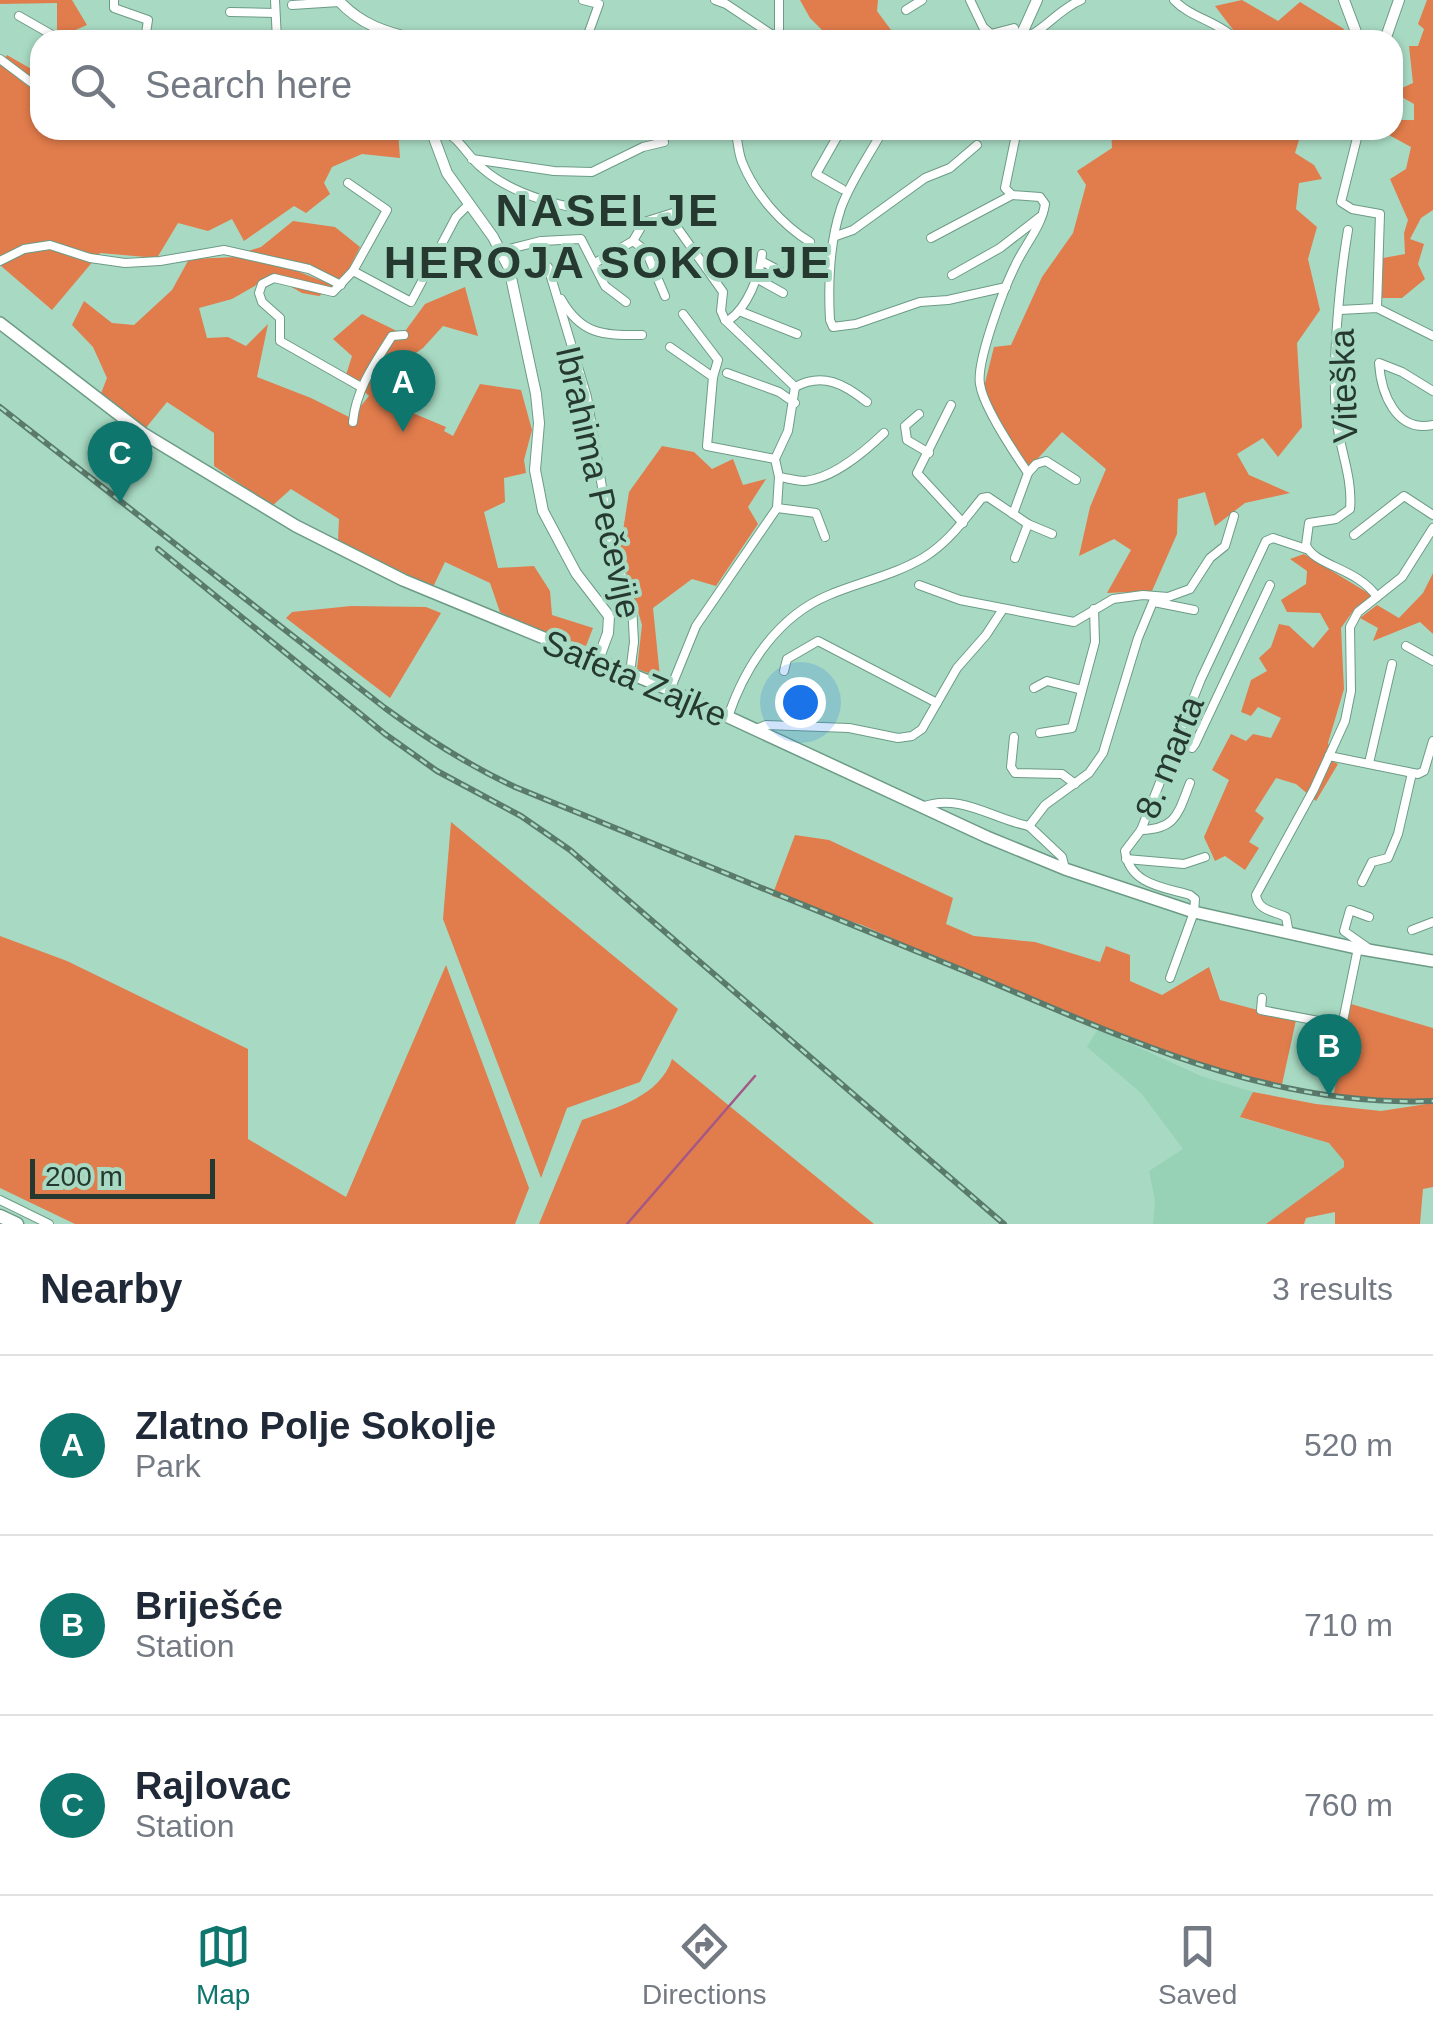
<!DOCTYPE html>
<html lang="en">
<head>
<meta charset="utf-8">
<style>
	body { margin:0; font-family:Arial,sans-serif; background:#f2f2f3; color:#1f2937 }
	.scale { position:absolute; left:30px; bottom:25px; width:185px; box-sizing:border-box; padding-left:10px; border:5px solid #253930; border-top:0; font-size:28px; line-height:35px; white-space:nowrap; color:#253930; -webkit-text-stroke:8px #a8dac3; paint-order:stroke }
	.you { position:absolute; left:800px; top:702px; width:35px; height:35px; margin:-25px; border:8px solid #fff; border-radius:50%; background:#1a73e8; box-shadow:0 0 0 15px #1a73e833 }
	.badge { display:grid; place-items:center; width:65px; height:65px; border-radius:50%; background:#0f766e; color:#fff; font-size:32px; font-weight:700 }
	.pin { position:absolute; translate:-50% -82px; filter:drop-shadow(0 2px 5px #0008) }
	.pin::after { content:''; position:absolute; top:52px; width:35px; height:30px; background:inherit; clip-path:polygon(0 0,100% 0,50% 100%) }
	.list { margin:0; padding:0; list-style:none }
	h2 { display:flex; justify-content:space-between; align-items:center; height:130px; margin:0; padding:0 40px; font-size:42px }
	h2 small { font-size:32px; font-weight:400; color:#747a83 }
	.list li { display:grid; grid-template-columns:65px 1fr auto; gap:30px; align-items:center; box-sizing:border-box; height:180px; padding:0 40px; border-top:2px solid #e0e1e3 }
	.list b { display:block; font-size:38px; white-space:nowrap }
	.list p { margin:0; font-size:32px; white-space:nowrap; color:#747a83 }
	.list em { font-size:32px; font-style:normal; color:#747a83 }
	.icon { flex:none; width:55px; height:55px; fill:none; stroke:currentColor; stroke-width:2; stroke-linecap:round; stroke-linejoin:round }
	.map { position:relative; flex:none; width:1433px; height:1224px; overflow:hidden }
	.search { position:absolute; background:#fff; box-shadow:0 2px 8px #0004; left:30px; right:30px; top:30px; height:110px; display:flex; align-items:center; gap:25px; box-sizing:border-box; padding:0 35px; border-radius:30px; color:#747a83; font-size:38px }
	.sheet { height:670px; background:#fff }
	nav { display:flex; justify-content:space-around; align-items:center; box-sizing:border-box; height:140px; border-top:2px solid #e0e1e3; background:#fff; font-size:28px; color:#747a83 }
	nav a { display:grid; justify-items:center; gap:5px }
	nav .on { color:#0f766e }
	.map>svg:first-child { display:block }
</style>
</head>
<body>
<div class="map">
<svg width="1433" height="1224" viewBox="0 0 1433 1224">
	<rect width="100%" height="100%" fill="#a8dac3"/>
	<polygon fill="#97d1b6" points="1098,1029 1201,1076 1253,1092 1241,1118 1329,1143 1344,1160 1344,1167 1266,1224 1153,1224 1155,1201 1149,1171 1183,1149 1141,1093 1087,1047"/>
	<g fill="#e17c4c">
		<polygon points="0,0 72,0 87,25 57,38 57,3 0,4"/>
		<polygon points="800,0 878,0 877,11 891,30 892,40 832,40 810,18"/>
		<polygon points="1242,0 1278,21 1300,2 1344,29 1339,40 1232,40 1237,35 1215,6"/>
		<polygon points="1427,0 1433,0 1433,210 1421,218 1410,239 1424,244 1418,264 1425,279 1402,298 1382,298 1383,258 1405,254 1404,233 1408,220 1390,179 1406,169 1411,147 1389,135 1389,130 1393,130 1393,120 1414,120 1414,104 1393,92 1413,83 1409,46 1418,46 1424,29 1418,24"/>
		<polygon points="7,55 40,74 40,130 159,130 170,137 186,130 398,130 400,158 362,154 332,167 324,183 330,194 306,213 294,206 244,241 232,219 208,231 178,223 157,258 100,253 52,310 0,265 0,64"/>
		<polygon points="1111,130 1302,130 1295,153 1314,165 1322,179 1299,183 1296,209 1317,227 1308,259 1320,310 1297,343 1302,427 1278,457 1263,438 1237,454 1249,475 1290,493 1245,503 1215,526 1205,492 1178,499 1177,534 1152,591 1107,593 1131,550 1114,539 1079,556 1090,507 1106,469 1062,432 1030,467 1008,438 983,391 994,347 1011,345 1042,277 1073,233 1086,185 1077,171 1112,148"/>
		<polygon points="293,221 335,227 360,247 341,285 309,269 239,254 261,247"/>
		<polygon points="238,257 279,264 335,286 319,296 302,293 272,276 232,299 199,308 207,338 228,337 246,346 268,324 257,377 311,398 351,418 369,396 346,375 352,356 333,339 362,314 403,334 425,304 465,287 478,336 443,326 423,348 397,366 389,403 446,427 444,431 453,436 480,384 521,390 532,430 524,460 526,473 504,478 505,502 484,512 498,568 534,566 550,591 552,615 593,628 586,646 524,625 500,612 490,583 445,562 433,587 338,541 339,519 291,489 272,506 214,466 214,433 167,402 145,429 100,396 107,378 93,347 72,325 84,301 112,323 134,325 172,290 189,259"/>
		<polygon points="662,446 694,452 712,469 733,459 743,485 766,479 748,507 758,524 716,586 692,579 653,608 660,677 637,669 642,625 620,550 629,492"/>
		<polygon points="1304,554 1373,596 1356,607 1341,628 1344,689 1328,743 1334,762 1338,764 1316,801 1296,784 1276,778 1255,811 1264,818 1249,842 1259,848 1245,870 1225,856 1215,861 1204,837 1229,780 1212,770 1231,734 1246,741 1253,734 1271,738 1281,718 1258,707 1251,716 1241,712 1251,680 1267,671 1259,658 1271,647 1279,624 1289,626 1313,648 1329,629 1320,613 1287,612 1281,600 1306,584 1307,571 1290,559"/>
		<polygon points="1433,573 1433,634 1420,622 1373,641 1378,628 1360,618 1377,605 1399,618 1423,593"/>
		<polygon points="351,606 426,607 441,613 390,698 286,618 292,612"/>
		<polygon points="451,822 678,1009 640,1082 567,1108 541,1178 443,919"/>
		<polygon points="795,835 829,840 953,898 946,924 974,936 1035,942 1100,962 1106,946 1130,955 1130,981 1162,995 1209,967 1220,1000 1296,1020 1281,1089 1180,1058 975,975 862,925 772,896"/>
		<polygon points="0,936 67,961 248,1049 248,1139 346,1197 446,965 529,1188 515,1224 75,1224 0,1188"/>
		<polygon points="1351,1004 1433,1028 1433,1101 1333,1098"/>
		<path d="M672 1059 874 1224H539L582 1120C616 1108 660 1096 672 1059Z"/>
		<polygon points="1253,1092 1316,1104 1381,1111 1433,1103 1433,1187 1423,1189 1420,1224 1335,1224 1335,1212 1306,1218 1304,1224 1266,1224 1344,1167 1344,1161 1329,1143 1240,1117"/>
	</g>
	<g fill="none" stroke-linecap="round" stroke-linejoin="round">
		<polyline stroke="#a35887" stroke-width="2.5" points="627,1224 755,1076"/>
		<g stroke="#6c9b86" stroke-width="10">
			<g id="street">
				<polyline points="114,0 114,8 148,20 145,40"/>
				<polyline points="275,0 277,40"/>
				<polyline points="583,0 599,4 586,40"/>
				<polyline points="715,0 726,4 780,40"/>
				<path d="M970 0 983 27 991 34 1014 28 1019 40C1043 33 1057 10 1081 0"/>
				<path d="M1174 0C1190 17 1213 20 1231 35"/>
				<polyline points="292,5 339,2"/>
				<polyline points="906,10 922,0"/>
				<polyline points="230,12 275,13"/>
				<polyline points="19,16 61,40"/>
				<polyline points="779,39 779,0"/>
				<polyline points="1148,40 1160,40"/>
				<polyline points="0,59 40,89"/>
				<path d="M442 130C460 138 467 156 482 168 509 192 551 204 586 210"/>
				<path d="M735 130C738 140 738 152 742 162 755 194 781 224 810 242"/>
				<polyline points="841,130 816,174 842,189"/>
				<path d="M883 130C869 156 851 180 841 208 829 244 828 283 830 320L833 327 856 324 920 302 948 300 1006 287"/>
				<polyline points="1040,130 1059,130"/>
				<polyline points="1359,130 1341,202 1352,209 1380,214 1377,308"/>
				<polyline points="472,159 554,171 592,172 643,147 664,142"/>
				<polyline points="348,183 387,210 353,271 333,292 274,278 262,284 259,293 262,302 280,318 280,341 361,387"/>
				<polyline points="669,216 723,292 721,311 725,320 795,387"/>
				<path d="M1348 230C1339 283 1332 363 1336 416 1339 448 1353 477 1350 509L1336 519 1309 523 1306 545C1314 566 1358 568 1377 597"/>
				<polyline points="836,236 853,230 925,178 950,168 977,145"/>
				<polyline points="931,238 1012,195"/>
				<polyline points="633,241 646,251 665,296"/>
				<polyline points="501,251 541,241 581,239 605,286 626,302"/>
				<polyline points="0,261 24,249 50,245 90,258 125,263 160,261 224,250 309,269 341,285"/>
				<polyline points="761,261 782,272"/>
				<polyline points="595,263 633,241 644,222 676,212"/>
				<polyline points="548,267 587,397 612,547 632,605 634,642 630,673"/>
				<polyline points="353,271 411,302 456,217 469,204"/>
				<polyline points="952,275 1000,248 1040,217"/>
				<polyline points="756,278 783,293"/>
				<path d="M561 299C582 336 604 335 642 335"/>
				<polyline points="1340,310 1377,308 1433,336"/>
				<polyline points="739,311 797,334"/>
				<polyline points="683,314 718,360 713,377 707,446 775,459"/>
				<path d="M725 320H729C747 308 760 275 762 254"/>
				<polyline points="670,347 713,377"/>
				<polyline points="727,373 779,392 795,403"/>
				<path d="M1433 391 1402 372 1379 363C1381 393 1396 433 1433 425"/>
				<polyline points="951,405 917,473 963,523"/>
				<polyline points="919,414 905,426 907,440 929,453"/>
				<path d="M353 422C356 389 375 363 392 336L404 335"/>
				<polyline points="1028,473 1036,464 1046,461 1076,480"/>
				<path d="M779 477C787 478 797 481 805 481 834 478 864 452 884 433"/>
				<polyline points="777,508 816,513 825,537"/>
				<path d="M1013 514 1028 473C1015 454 983 406 980 384 976 362 1004 288 1015 266 1024 246 1042 226 1045 204L1040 197 1012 195 1005 188 1017 130"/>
				<polyline points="1354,535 1404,496 1433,515"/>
				<polyline points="1015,558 1028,524"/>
				<polyline points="919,585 960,600 1074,622 1113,599 1143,595 1168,597 1190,589 1210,558 1225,546 1234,516"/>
				<polyline points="1154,602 1194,610"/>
				<polyline points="1406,646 1433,661"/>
				<polyline points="784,671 787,659 818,641 937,703"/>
				<polyline points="1034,688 1047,681 1082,690"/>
				<path d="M670 690 696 626 777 508 779 477 775 459 788 431 795 387C823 372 844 384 867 402"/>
				<path d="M728 717C745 666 778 616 829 595 860 582 894 575 923 558 948 543 964 520 982 498L988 497 1028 524 1052 534"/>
				<polyline points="756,729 766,725 849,728 898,738 912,736 922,729 957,668 986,635 1003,609"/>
				<polyline points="1040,733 1072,728 1095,642 1094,609"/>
				<polyline points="1014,737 1011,767 1015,773 1062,774 1075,784"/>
				<polyline points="1176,741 1192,748 1195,744 1270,585"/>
				<polyline points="1329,756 1418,774 1424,771 1433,741"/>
				<polyline points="1369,763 1392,664"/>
				<path d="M922 807C959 792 995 820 1029 826"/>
				<polyline points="1029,826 1045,805 1089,773 1103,753 1138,638 1155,597"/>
				<polyline points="1029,826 1062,857 1065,869"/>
				<path d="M1141 830C1177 829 1178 813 1190 783"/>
				<polyline points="1126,859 1184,864 1205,857"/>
				<polyline points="1362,882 1372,862 1388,858 1398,834 1412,773"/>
				<polyline points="1412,930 1433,922"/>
				<path d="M1289 934 1286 917C1274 911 1258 911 1256 895L1314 789 1345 721 1351 691 1350 627 1358 612 1402 577 1433 528"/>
				<polyline points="1368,948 1344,931 1350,910 1369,917"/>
				<path d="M1170 978 1194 912 1195 899 1190 895C1163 887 1130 885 1125 851L1141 830 1201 679 1266 541 1273 538 1306 549"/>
				<polyline points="1262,998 1261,1010 1324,1022 1343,1021 1358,948"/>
				<polyline points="0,1200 49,1224"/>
			</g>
		</g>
		<g stroke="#6c9b86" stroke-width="12">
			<g id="secondary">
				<path d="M338 0C361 25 385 32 418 40"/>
				<polyline points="1344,0 1359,40"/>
				<polyline points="1019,40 1037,0"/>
				<polyline points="1385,40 1399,0"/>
				<polyline points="431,130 447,173 493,237 509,268 536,394 539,423 535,470 543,511 576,573 609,616 608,633 598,660"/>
			</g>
		</g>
		<g stroke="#6c9b86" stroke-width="14">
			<polyline id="primary" points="0,323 144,434 296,526 403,580 670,690 987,837 1065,869 1194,912 1356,948 1433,961"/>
		</g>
		<g stroke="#6c9b86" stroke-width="15">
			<polyline id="highway" points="0,1216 17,1224"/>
		</g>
		<use href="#street" stroke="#fff" stroke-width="8"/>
		<use href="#secondary" stroke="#fff" stroke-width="10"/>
		<use href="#primary" stroke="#fff" stroke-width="11"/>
		<use href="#highway" stroke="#fff" stroke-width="12"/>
		<g stroke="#5a7a6b" stroke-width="6">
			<g id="rail">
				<path d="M0 407 385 708C427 739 468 765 515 787 660 846 805 906 950 965 1107 1029 1258 1108 1433 1101"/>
				<polyline points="158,549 385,734 437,771 521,816 570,850 1004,1224"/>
			</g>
		</g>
		<use href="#rail" stroke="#a8dac3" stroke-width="2.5" stroke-dasharray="8" stroke-linecap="butt"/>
	</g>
	<g text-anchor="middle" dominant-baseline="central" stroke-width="8" stroke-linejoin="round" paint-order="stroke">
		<g font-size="35" fill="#253930" stroke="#a8dac3">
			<text transform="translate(1343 386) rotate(-92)">Viteška</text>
			<text transform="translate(599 482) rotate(77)">Ibrahima Pečevije</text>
			<text transform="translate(635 678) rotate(23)">Safeta Zajke</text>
			<text transform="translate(1169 757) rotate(-68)">8. marta</text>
		</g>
		<g font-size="45" font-weight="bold" letter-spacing="2.5" fill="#253930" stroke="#a8dac3">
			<text x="608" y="210">NASELJE<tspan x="608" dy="52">HEROJA SOKOLJE</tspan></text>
		</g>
	</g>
</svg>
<div class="scale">200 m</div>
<div class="you"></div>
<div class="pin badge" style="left:403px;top:432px">A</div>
<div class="pin badge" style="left:1329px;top:1096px">B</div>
<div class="pin badge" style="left:120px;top:503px">C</div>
<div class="search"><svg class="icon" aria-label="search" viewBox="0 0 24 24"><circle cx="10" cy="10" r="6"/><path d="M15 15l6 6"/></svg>Search here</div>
</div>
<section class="sheet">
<h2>Nearby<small>3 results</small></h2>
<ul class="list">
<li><span class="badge">A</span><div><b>Zlatno Polje Sokolje</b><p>Park</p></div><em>520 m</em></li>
<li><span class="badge">B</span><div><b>Briješće</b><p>Station</p></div><em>710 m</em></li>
<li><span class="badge">C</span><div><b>Rajlovac</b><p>Station</p></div><em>760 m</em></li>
</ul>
</section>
<nav>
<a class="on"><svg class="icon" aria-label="map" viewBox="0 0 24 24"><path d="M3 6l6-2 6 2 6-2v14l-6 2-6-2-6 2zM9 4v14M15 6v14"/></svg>Map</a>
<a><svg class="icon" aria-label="directions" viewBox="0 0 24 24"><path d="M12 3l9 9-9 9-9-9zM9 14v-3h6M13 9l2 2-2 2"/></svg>Directions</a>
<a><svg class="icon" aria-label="saved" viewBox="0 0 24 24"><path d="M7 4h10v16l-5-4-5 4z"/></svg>Saved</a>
</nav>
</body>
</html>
